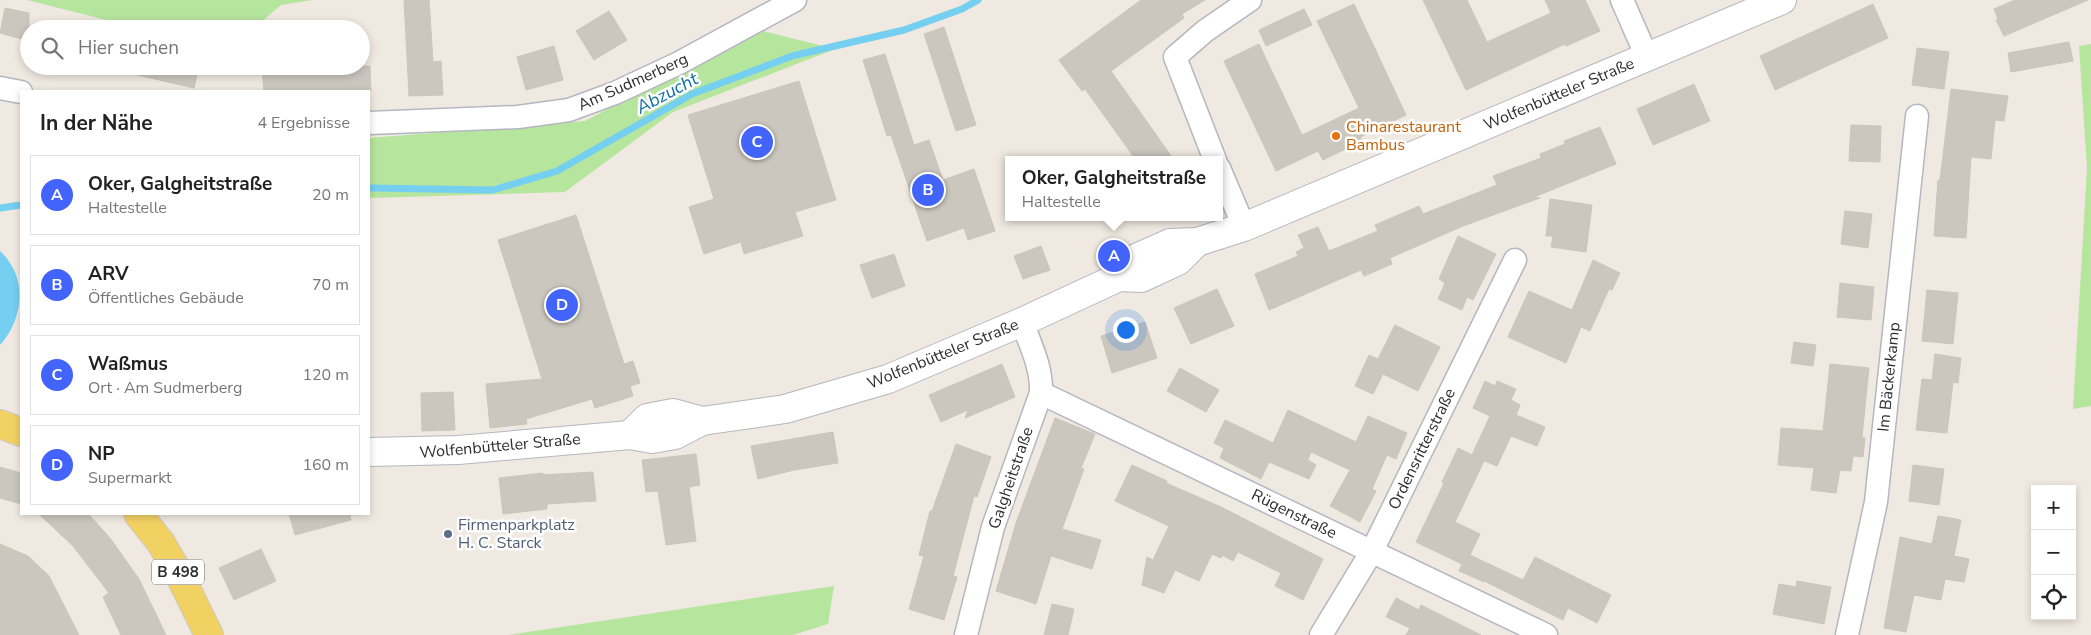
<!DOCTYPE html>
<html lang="de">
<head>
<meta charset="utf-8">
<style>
	body { margin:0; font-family:"Nunito Sans",sans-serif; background:#f6f6f6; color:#222 }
	.controls { position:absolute; right:15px; bottom:15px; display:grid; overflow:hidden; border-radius:0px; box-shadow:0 2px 8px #0003 }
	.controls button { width:45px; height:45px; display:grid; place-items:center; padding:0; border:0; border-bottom:1px solid #e0e0e0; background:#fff; color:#222; font:25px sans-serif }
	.you { position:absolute; left:1125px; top:329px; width:18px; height:18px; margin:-12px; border:4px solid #fff; border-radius:50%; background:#1a73e8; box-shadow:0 0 0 8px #1a73e833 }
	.badge { display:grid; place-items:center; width:32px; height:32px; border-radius:50%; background:#4264fb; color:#fff; font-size:16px; font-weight:700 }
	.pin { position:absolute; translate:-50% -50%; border:2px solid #fff; box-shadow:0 1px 5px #0006 }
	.popup { position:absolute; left:1005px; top:156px; width:218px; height:65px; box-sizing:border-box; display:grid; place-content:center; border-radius:0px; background:#fff; filter:drop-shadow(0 1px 4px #0005); font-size:16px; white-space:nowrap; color:#767676 }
	.popup b { font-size:19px; color:#222 }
	.popup::after { content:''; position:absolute; left:50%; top:100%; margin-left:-10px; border:10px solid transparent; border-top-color:#fff }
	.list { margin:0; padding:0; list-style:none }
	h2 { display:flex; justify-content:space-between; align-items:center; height:65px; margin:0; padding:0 20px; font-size:21px }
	h2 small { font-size:16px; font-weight:400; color:#767676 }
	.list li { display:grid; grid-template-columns:32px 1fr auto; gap:15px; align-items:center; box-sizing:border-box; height:80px; margin:0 10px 10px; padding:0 10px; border:1px solid #e0e0e0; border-radius:0px }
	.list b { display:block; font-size:19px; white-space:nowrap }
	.list p { margin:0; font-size:16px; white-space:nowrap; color:#767676 }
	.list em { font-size:16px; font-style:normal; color:#767676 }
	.icon { flex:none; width:28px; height:28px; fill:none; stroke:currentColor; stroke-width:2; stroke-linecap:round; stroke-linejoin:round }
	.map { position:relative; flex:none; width:2091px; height:635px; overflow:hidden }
	.search { position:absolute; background:#fff; box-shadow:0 2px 8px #0003; left:20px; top:20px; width:350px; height:55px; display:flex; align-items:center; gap:12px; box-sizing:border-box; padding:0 18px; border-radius:28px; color:#767676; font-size:19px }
	.panel { position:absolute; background:#fff; box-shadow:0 2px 8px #0003; left:20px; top:90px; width:350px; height:425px; border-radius:0px }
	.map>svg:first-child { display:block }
</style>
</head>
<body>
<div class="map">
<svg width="2091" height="635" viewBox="0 0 2091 635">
	<rect width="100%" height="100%" fill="#efe9e1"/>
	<g fill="#b6e59e">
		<polygon points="27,0 312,0 281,5 253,29 142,29"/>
		<polygon points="759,30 835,49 673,112 565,192 369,198 369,138 585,121"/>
		<polygon points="2091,44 2091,406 2073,409 2087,168 2079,46"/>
		<polygon points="834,586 828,624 793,635 508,635"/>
	</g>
	<path fill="#75cff0" d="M0 251C28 277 24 318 0 345Z"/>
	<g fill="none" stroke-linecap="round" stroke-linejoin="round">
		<g stroke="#75cff0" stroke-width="7">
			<polyline points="369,188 493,190 557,171 692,94 792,56 904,30 962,9 978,0"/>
			<polyline points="0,208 21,205"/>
		</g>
	</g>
	<g fill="#cbc7bf" stroke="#cbc5ba">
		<polygon points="404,0 429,0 433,62 441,61 443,95 409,96"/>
		<polygon points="1141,0 1205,0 1182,14 1184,18 1111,71 1174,160 1136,160 1085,89 1082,91 1059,60"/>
		<polygon points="1423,0 1467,0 1487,42 1551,13 1545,0 1585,0 1600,31 1566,46 1565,44 1466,90"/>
		<polygon points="2015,0 2088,0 2004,36 1996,20 1998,19 1994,9"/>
		<polygon points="1354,4 1406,115 1360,137 1362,141 1323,160 1318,151 1276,171 1224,61 1259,44 1302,135 1359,108 1317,21"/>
		<polygon points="1873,4 1888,38 1775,90 1760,56"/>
		<polygon points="5,8 29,13 29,41 0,33"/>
		<polygon points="1304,9 1312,25 1266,46 1259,30"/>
		<polygon points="609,11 627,40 594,60 576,31"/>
		<polygon points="944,27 976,125 956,131 924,34"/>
		<polygon points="2069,42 2073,61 2011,72 2008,53"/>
		<polygon points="554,46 563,80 526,90 517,57"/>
		<polygon points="1917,48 1949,52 1944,89 1912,85"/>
		<polygon points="885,54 914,145 929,140 943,180 974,169 995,231 968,240 964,228 927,241 891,135 887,136 863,60"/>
		<polygon points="133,66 199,66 194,88 133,74"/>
		<polygon points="289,66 370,66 371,91 264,91 262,68"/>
		<polygon points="799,81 836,200 795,212 803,236 744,254 741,242 704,254 689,207 714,199 688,115"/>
		<polygon points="1694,84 1710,121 1653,145 1637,109"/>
		<polygon points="1951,89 2008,96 2004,121 1995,120 1991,159 1971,157 1966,238 1934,236 1938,180 1940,180"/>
		<polygon points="1851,125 1881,126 1880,162 1849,161"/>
		<polygon points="1600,127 1616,164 1534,197 1540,198 1463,226 1390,258 1392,264 1364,276 1361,270 1269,310 1255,274 1298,256 1296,252 1304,248 1298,235 1318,227 1329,251 1378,231 1375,225 1419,206 1423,214 1497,185 1493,176 1541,158 1540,154 1565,144 1564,141"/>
		<polygon points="1550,199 1592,205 1586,252 1551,247 1553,236 1546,236"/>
		<polygon points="1845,211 1872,214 1868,248 1841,244"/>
		<polygon points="576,215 624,364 633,361 640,383 630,386 633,396 595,408 592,399 526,419 527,424 490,428 486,384 542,379 498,240"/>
		<polygon points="1458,236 1496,254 1473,300 1467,297 1462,310 1438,299 1445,283 1439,279"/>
		<polygon points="1041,246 1050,270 1023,279 1014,256"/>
		<polygon points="894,254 905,286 872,298 860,265"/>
		<polygon points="1593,260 1620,273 1612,290 1609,289 1590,331 1581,327 1566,363 1508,337 1529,291 1572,310"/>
		<polygon points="1840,283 1874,287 1871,320 1837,317"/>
		<polygon points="1217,289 1234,326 1191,344 1174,308"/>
		<polygon points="1927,290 1958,293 1953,344 1922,341"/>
		<polygon points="1145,322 1157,358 1112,373 1101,336"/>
		<polygon points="1395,325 1440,347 1418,391 1383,374 1373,394 1355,386 1369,355 1378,359"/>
		<polygon points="1794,342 1816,345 1813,366 1791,363"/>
		<polygon points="1935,354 1961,358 1958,383 1953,382 1947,433 1916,430 1922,379 1932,380"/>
		<polygon points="1002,364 1015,397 965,418 968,410 941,422 929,395"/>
		<polygon points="1830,364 1869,368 1862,437 1865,438 1863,457 1853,456 1851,471 1840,470 1836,493 1811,490 1814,468 1778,465 1781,428 1823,431"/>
		<polygon points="1180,368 1219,390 1206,412 1167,391"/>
		<polygon points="1485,381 1495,386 1497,381 1516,389 1511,400 1520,405 1516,415 1545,427 1537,446 1511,436 1497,466 1482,460 1484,461 1455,522 1480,534 1470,555 1523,580 1535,557 1611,595 1597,623 1568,608 1563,620 1484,581 1484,582 1459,571 1462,564 1416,542 1444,483 1442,482 1458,448 1472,455 1490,416 1473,408"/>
		<polygon points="453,392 455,430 422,431 421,393"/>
		<polygon points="1288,410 1356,442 1368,416 1407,433 1396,459 1387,455 1372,489 1376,491 1360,522 1330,506 1350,470 1311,452 1308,460 1316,465 1309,479 1269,462 1261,479 1220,458 1224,448 1214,443 1225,420 1273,443"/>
		<polygon points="1055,418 1095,434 1081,468 1084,469 1062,529 1101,540 1092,569 1051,556 1036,604 996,591 1016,523"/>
		<polygon points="833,432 838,463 794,470 758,479 751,446"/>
		<polygon points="956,444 991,457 977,497 974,496 953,576 957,577 944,620 909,609 924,556 919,555 930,511 932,511"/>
		<polygon points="696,454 700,485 689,487 696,541 666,545 658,491 646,492 642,460"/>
		<polygon points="1132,465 1167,481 1166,483 1221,507 1323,559 1303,600 1275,586 1281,573 1238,552 1233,561 1222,555 1221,558 1212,554 1199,581 1175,570 1164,593 1142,585 1147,557 1153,560 1169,526 1115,501"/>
		<polygon points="1913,465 1944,469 1939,505 1909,501"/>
		<polygon points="0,467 21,473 21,504 0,498"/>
		<polygon points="593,472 596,501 547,504 547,509 503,514 499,478 543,473 543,475"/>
		<polygon points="39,514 88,514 91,517 110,538 139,579 166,635 121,635 103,597 109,593 73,546"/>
		<polygon points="289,514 350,514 351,520 295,535"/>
		<polygon points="1938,516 1961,520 1954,556 1969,559 1964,582 1945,579 1941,600 1914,595 1906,632 1884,628 1900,537 1932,544"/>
		<polygon points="0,544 28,556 49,576 79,635 0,635"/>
		<polygon points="261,549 276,581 234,600 219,568"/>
		<polygon points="1797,581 1831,587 1824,624 1773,614 1779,584 1796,587"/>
		<polygon points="1396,598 1419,610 1421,605 1481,635 1406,635 1410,628 1386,617"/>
		<polygon points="1052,604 1074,609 1068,635 1044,635"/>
	</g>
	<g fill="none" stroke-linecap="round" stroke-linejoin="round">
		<g stroke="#b4b7c1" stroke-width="25">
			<g id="minor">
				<polyline points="1622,0 1647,57"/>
				<polyline points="0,88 21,92"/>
				<polyline points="369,123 518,117 569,110 615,93 679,63 795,0"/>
				<polyline points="1215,160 1175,57 1205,31 1250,0"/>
				<polyline points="1219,168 1244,227"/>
				<polyline points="1041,393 1546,635"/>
				<path d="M966 635 993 527 1041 393C1042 368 1031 346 1022 322"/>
				<polyline points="1321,635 1372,551 1515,260"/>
				<polyline points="1847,635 1876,502 1917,116"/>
			</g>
		</g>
		<g stroke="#b4b7c1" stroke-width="30">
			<g id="secondary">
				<polyline points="1119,277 1134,259 1170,243 1197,242 1244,227 1782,0"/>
				<polyline points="630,435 647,418 673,413 702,421"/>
				<polyline points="369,452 458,450 630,435 652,439 675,435 702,421 785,409 888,379 1022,322 1119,277 1141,278 1152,273 1178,261 1197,242"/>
			</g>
		</g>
		<g stroke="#c9c9c9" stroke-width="30">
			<g id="primary">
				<polyline points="0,424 21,432"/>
				<polyline points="138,514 161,543 179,574 209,635"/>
			</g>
		</g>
		<use href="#minor" stroke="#fff" stroke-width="22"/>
		<use href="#secondary" stroke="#fff" stroke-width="28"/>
		<use href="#primary" stroke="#f2d163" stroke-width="28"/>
	</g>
	<circle fill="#e8710a" stroke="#fff" stroke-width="2" cx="1336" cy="136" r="5"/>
	<circle fill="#5c6f8a" stroke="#fff" stroke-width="2" cx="448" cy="534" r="5"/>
	<g text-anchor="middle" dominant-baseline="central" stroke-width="5" stroke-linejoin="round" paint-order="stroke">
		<rect fill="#fff" stroke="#6d6d6d" stroke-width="1" x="152" y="559.5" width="52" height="25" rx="4"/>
		<g font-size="15" font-weight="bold" fill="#2e2e2e">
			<text x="178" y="572">B 498</text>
		</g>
		<g font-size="16" fill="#2e2e2e" stroke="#fff">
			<text transform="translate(633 82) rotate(-24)">Am Sudmerberg</text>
			<text transform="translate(1559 94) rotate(-23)">Wolfenbütteler Straße</text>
			<text transform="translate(943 354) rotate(-22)">Wolfenbütteler Straße</text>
			<text transform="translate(1889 377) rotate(-84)">Im Bäckerkamp</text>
			<text transform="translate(500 446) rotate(-5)">Wolfenbütteler Straße</text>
			<text transform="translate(1422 449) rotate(-64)">Ordensritterstraße</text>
			<text transform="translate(1011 478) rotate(-71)">Galgheitstraße</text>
			<text transform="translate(1294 514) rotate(26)">Rügenstraße</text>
		</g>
		<g font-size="16" fill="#c56008" stroke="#fff" text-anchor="start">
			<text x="1346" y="127">Chinarestaurant<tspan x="1346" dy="18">Bambus</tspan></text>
		</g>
		<g font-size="16" fill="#4e5e75" stroke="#fff" text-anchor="start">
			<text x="458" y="525">Firmenparkplatz<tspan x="458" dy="18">H. C. Starck</tspan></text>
		</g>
		<g font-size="18" font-style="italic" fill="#0d6fa3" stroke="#fff">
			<text transform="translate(667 93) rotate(-28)">Abzucht</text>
		</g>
	</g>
</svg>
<div class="controls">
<button>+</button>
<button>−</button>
<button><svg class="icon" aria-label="locate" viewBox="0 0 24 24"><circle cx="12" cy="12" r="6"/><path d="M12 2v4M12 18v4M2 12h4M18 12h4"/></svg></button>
</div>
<div class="you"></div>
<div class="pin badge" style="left:1114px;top:256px">A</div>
<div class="popup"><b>Oker, Galgheitstraße</b>Haltestelle</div>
<div class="pin badge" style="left:928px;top:190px">B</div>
<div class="pin badge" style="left:757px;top:142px">C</div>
<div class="pin badge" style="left:562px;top:305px">D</div>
<div class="search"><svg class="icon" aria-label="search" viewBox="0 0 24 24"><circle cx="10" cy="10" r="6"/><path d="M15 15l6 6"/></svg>Hier suchen</div>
<section class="panel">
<h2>In der Nähe<small>4 Ergebnisse</small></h2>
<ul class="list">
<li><span class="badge">A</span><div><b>Oker, Galgheitstraße</b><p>Haltestelle</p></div><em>20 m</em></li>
<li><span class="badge">B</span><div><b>ARV</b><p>Öffentliches Gebäude</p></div><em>70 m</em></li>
<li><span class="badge">C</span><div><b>Waßmus</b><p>Ort · Am Sudmerberg</p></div><em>120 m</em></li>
<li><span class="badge">D</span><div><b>NP</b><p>Supermarkt</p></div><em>160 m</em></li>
</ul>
</section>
</div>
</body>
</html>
